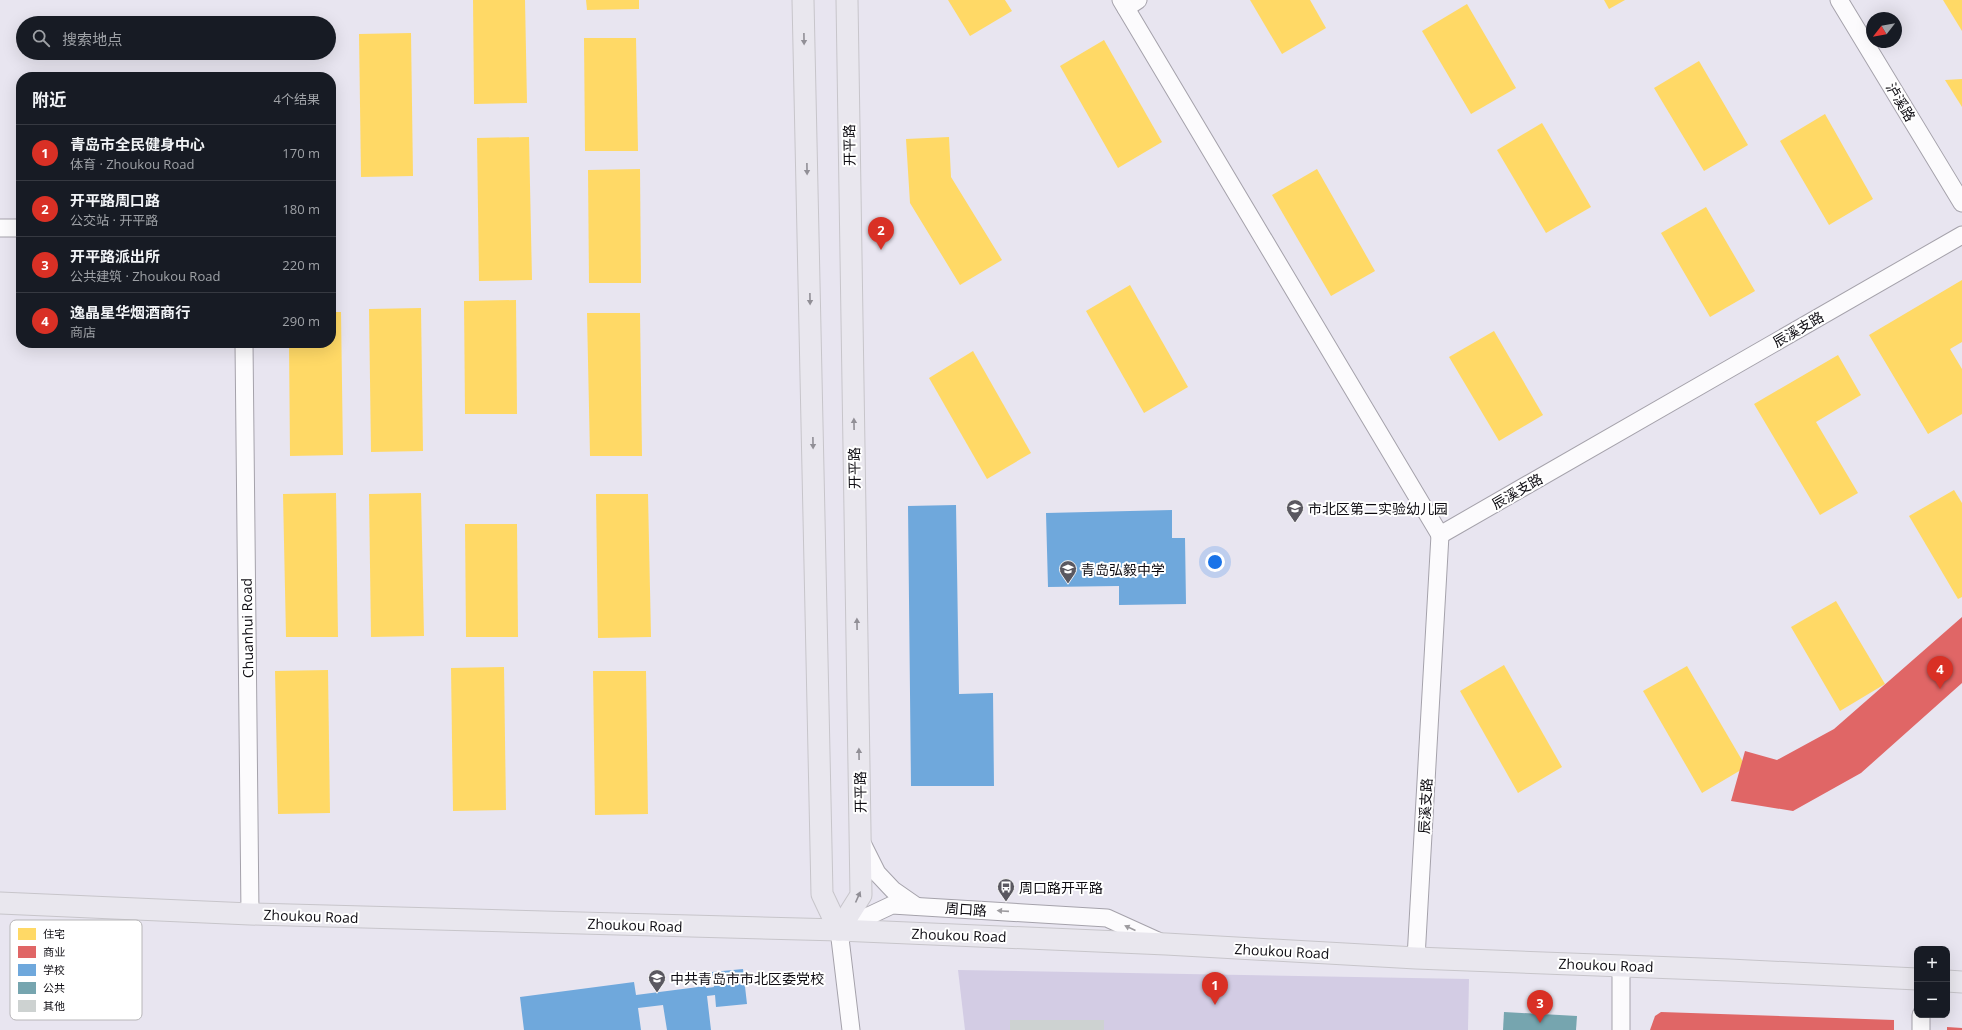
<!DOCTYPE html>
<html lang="zh">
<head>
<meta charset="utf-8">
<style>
	body { margin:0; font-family:"Open Sans","Noto Sans SC",sans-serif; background:#242831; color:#f1f3f6 }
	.controls { position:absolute; right:12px; bottom:12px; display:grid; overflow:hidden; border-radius:8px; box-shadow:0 4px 16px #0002 }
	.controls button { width:36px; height:36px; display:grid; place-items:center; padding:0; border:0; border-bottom:1px solid #363941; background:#171b24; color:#f1f3f6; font:20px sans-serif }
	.compass { position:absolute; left:1866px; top:12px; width:36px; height:36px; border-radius:50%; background:#171b24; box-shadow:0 4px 16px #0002; rotate:239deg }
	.you { position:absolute; left:1215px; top:562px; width:14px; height:14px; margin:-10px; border:3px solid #fff; border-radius:50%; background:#1a73e8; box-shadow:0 0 0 6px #1a73e833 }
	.badge { display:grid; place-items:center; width:26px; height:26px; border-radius:50%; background:#d93025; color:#fff; font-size:13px; font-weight:700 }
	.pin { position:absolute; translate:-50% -33px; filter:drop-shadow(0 1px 2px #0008) }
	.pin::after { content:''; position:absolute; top:21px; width:14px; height:12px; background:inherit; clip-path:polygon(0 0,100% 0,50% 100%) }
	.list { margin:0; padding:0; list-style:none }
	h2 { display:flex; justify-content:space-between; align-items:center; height:52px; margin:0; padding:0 16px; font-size:17px }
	h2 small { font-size:13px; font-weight:400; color:#9ea1a6 }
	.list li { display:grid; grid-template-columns:26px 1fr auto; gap:12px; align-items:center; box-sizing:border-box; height:56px; padding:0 16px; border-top:1px solid #363941 }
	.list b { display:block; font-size:15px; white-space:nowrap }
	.list p { margin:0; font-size:13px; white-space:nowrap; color:#9ea1a6 }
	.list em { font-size:13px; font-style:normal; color:#9ea1a6 }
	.icon { flex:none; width:22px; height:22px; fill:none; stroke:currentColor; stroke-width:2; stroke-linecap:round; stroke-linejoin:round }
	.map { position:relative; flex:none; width:1962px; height:1030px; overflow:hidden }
	.search { position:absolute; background:#171b24; box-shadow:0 4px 16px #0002; left:16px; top:16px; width:320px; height:44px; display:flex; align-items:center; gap:10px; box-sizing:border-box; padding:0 14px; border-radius:22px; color:#9ea1a6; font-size:15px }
	.panel { position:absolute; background:#171b24; box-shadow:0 4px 16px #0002; left:16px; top:72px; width:320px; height:276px; border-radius:16px }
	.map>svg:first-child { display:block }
</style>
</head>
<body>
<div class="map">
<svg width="1962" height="1030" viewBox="0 0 1962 1030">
	<rect width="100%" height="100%" fill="#e8e5f0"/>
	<polygon fill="#d3cce4" points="958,970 1469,979 1468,1030 965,1030"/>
	<g fill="#ffd966">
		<polygon points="473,0 525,0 527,103 474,104"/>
		<polygon points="586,0 639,0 639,9 587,10"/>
		<polygon points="948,0 1005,0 1012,11 970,36"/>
		<polygon points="1250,0 1310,0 1326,28 1282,54"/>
		<polygon points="1604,0 1625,0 1609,9"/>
		<polygon points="1943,0 1962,0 1962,31"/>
		<polygon points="1467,4 1516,88 1471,114 1422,31"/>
		<polygon points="411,33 413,176 361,177 359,34"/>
		<polygon points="584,38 636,38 638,151 585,151"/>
		<polygon points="1104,40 1162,142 1118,168 1060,66"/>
		<polygon points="1699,61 1748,145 1704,171 1654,88"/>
		<polygon points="1962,79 1962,107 1945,80"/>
		<polygon points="1825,114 1873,199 1829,225 1780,141"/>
		<polygon points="1542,123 1591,207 1546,233 1497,150"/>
		<polygon points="529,137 532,280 479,281 477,138"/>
		<polygon points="949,137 951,177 1002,260 960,285 910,203 906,139"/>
		<polygon points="640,169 641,283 589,283 588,170"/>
		<polygon points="1317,169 1375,271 1331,296 1272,195"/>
		<polygon points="331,170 335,170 336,283 331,283"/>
		<polygon points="1706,207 1755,291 1710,317 1661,233"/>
		<polygon points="1962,280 1962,342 1950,349 1962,369 1962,414 1928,434 1869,335"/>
		<polygon points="1130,285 1188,387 1144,413 1086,311"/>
		<polygon points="516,300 517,414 465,414 464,301"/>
		<polygon points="421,308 423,451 371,452 369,309"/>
		<polygon points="331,312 341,312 343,455 290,456 289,343 331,343"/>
		<polygon points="587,313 640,313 642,456 590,456"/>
		<polygon points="1494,331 1543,415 1499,441 1449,357"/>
		<polygon points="973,351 1031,453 987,479 929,378"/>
		<polygon points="1838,355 1861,395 1816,422 1858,493 1820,515 1754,404"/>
		<polygon points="1954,490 1962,503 1962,597 1958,599 1909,516"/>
		<polygon points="336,493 338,637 286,637 283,494"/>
		<polygon points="421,493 424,636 371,637 369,494"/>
		<polygon points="596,494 648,494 651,637 598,638"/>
		<polygon points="465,524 517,524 518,637 466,637"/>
		<polygon points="1836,601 1885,684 1840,711 1791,627"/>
		<polygon points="1504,665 1562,767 1518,793 1460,691"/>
		<polygon points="1687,666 1746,767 1702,793 1643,691"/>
		<polygon points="504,667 506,810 453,811 451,668"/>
		<polygon points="328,670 330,813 278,814 275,671"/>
		<polygon points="593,671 646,671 648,814 595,815"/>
	</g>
	<g fill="#e06666">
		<polygon points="1962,617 1962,683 1861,773 1793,811 1731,801 1745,751 1777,760 1834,729"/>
		<polygon points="1661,1012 1894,1020 1894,1030 1650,1030 1655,1016"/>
		<polygon points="1947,1027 1962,1028 1962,1030 1947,1030"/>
	</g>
	<g fill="#6fa8dc">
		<polygon points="956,505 959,694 993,693 994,786 911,786 908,506"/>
		<polygon points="1172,510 1172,538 1185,538 1186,604 1119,605 1119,586 1048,587 1046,513"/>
		<polygon points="743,969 747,1004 716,1007 715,995 707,996 711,1030 667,1030 663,1005 638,1008 641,1030 524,1030 520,997 634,982 636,995 706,986 706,988 714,987 712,972"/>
	</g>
	<polygon fill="#76a5af" points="1504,1012 1577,1016 1576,1030 1503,1030"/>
	<rect fill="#cdd2d1" x="1010" y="1020" width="94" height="10"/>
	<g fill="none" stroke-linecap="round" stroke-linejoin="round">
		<g stroke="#a5a2ab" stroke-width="19">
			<g id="minor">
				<polyline points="1121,0 1440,535"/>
				<polyline points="1839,0 1962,203"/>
				<polyline points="1126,8 1138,0"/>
				<polyline points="0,228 21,228"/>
				<polyline points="244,343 250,914"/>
				<polyline points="1440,535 1962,235"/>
				<polyline points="861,841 877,873 893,890 916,906"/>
				<polyline points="1416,958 1440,535"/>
				<polyline points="1921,1015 1921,1030"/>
				<polyline points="851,1030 839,930 892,905 1107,918 1160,942"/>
				<polyline points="1621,1030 1621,966"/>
			</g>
		</g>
		<g stroke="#c7c5ca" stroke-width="23">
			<g id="major">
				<polyline points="803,0 822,894 839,930"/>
				<polyline points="0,903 250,914 839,930 1166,944 1416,958 1729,970 1917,979"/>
				<polyline points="839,930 861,895 847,0"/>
				<polyline points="1947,981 1962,982"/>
			</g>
		</g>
		<use href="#minor" stroke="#fcfbfd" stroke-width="17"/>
		<use href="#major" stroke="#e9e7ee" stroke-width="21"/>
	</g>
	<defs><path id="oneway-solid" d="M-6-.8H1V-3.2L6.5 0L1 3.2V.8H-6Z"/></defs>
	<g fill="#918f96">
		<use href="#oneway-solid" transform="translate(804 39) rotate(89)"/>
		<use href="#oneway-solid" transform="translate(807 169) rotate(89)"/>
		<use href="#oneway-solid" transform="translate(810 299) rotate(89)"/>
		<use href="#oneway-solid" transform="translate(854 424) rotate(-91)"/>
		<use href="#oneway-solid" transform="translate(813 443) rotate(89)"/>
		<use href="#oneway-solid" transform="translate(857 624) rotate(-91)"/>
		<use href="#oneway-solid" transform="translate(859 754) rotate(-91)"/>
		<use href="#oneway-solid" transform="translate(858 897) rotate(-66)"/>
	</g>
	<g fill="#9d9b9f">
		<use href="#oneway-solid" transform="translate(1003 911) rotate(-176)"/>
		<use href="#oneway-solid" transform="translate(1130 928) rotate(-156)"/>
	</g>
	<defs>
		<g id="school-pin" transform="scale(0.9)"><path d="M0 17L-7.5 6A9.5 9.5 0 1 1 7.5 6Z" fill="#5a5860" stroke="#fff"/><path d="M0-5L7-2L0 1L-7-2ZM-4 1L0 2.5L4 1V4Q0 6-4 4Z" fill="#fff"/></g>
		<g id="bus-pin" transform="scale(0.9)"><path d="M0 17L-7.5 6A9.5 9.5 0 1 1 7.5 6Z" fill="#5a5860" stroke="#fff"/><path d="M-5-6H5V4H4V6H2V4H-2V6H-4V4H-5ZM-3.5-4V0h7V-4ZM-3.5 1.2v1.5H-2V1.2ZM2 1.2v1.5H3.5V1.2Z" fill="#fff"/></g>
		<g id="university-pin" transform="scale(0.9)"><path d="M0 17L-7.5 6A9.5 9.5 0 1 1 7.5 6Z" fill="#5a5860" stroke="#fff"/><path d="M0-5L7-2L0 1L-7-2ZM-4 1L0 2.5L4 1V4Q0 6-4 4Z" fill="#fff"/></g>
	</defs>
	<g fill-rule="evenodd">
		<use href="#school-pin" x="1295" y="508"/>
		<use href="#school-pin" x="1068" y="569"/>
		<use href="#bus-pin" x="1006" y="887"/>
		<use href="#university-pin" x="657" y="978"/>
	</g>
	<g text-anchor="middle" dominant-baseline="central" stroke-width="4" stroke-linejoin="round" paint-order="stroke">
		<g font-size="14" fill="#0e0c12" stroke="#fff">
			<text transform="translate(1901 102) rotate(59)">泸溪路</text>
			<text transform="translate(849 145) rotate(-91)">开平路</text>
			<text transform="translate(1798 329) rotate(-30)">辰溪支路</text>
			<text transform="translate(854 468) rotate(-91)">开平路</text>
			<text transform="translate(1517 491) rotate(-30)">辰溪支路</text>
			<text transform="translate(247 628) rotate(-91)">Chuanhui Road</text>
			<text transform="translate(860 792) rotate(-91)">开平路</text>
			<text transform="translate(1425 806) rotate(-87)">辰溪支路</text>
			<text transform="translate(966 909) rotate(4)">周口路</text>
			<text transform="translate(311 916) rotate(2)">Zhoukou Road</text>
			<text transform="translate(635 925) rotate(2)">Zhoukou Road</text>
			<text transform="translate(959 935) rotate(2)">Zhoukou Road</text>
			<text transform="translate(1282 951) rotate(3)">Zhoukou Road</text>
			<text transform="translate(1606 965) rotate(2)">Zhoukou Road</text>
		</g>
		<g font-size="14" fill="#0e0c12" stroke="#fff" text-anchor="start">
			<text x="1308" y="508">市北区第二实验幼儿园</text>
			<text x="1081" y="569">青岛弘毅中学</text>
			<text x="1019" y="887">周口路开平路</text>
			<text x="670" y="978">中共青岛市市北区委党校</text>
		</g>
	</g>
	<rect x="10" y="920" width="132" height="100" rx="6" fill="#fff" stroke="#b7b6b8" stroke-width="1"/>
	<rect x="18" y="928" width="18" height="12" fill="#ffd966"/>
	<rect x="18" y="946" width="18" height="12" fill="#e06666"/>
	<rect x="18" y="964" width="18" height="12" fill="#6fa8dc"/>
	<rect x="18" y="982" width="18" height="12" fill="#76a5af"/>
	<rect x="18" y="1000" width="18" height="12" fill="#cdd2d1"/>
	<g font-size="11" fill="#0e0c12">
		<text x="43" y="938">住宅</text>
		<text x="43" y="956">商业</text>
		<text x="43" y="974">学校</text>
		<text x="43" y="992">公共</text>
		<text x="43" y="1010">其他</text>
	</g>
</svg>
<div class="controls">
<button>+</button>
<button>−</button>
</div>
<svg class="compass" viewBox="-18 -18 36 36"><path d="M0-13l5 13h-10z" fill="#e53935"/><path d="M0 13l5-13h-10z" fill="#9ea1a6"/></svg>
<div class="you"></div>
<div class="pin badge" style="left:1215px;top:1005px">1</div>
<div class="pin badge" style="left:881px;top:250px">2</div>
<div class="pin badge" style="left:1540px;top:1023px">3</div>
<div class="pin badge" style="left:1940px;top:689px">4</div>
<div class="search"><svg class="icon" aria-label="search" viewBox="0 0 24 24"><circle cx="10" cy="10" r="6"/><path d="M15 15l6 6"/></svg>搜索地点</div>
<section class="panel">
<h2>附近<small>4个结果</small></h2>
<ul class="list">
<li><span class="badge">1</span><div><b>青岛市全民健身中心</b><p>体育 · Zhoukou Road</p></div><em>170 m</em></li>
<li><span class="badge">2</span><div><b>开平路周口路</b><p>公交站 · 开平路</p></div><em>180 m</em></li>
<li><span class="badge">3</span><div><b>开平路派出所</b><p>公共建筑 · Zhoukou Road</p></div><em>220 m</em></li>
<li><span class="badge">4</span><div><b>逸晶星华烟酒商行</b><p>商店</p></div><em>290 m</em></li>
</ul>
</section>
</div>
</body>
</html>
